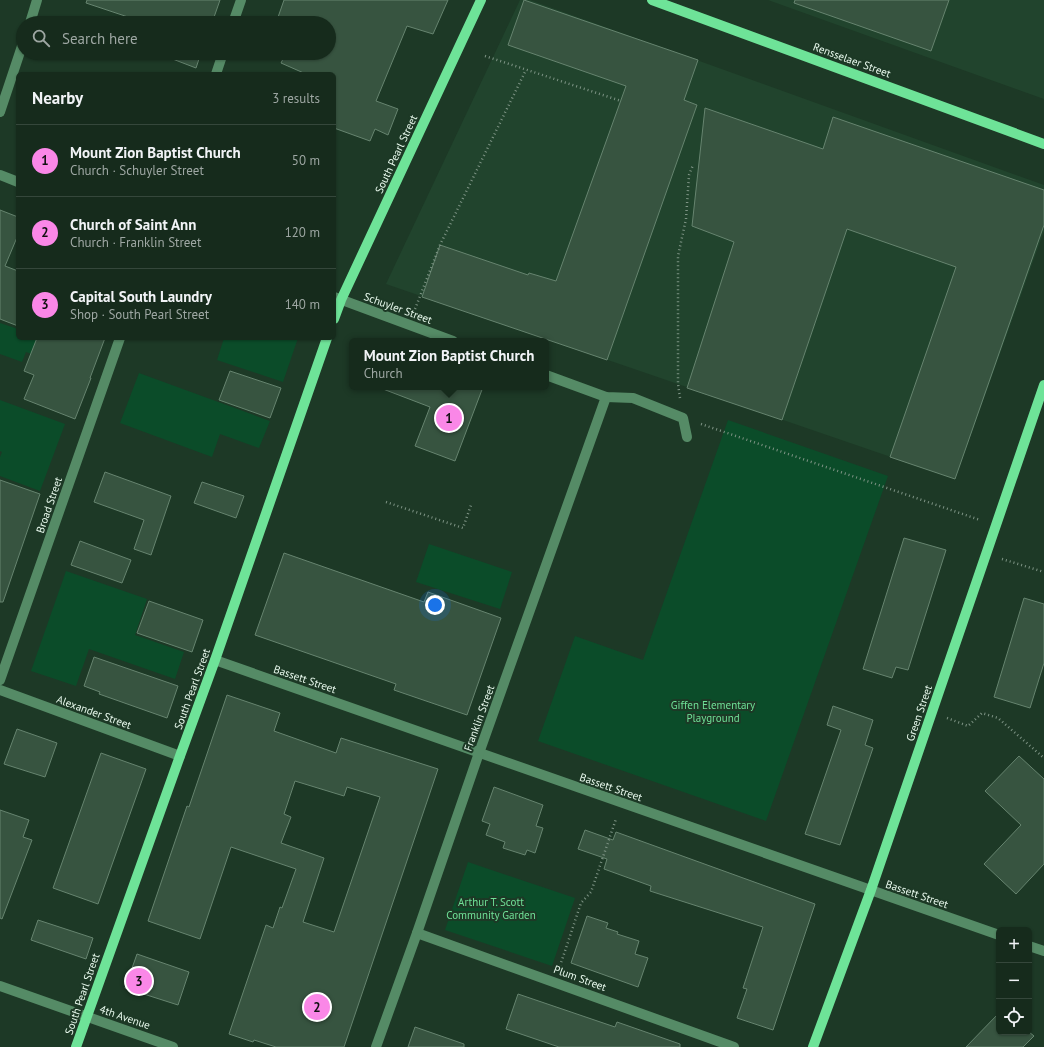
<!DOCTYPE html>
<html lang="en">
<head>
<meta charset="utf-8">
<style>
	body { margin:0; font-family:"PT Sans",sans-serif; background:#233729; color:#f1f3f6 }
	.controls { position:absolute; right:12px; bottom:12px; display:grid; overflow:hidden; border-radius:6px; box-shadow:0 1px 3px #0004 }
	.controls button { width:36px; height:36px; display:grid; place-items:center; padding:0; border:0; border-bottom:1px solid #35473b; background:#162b1c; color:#f1f3f6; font:20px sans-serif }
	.you { position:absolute; left:435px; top:605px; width:14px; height:14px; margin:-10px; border:3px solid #fff; border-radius:50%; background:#1a73e8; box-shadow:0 0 0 6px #1a73e833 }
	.badge { display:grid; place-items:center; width:26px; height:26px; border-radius:50%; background:#fa87e7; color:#111; font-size:13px; font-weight:700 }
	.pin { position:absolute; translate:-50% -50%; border:2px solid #fff; box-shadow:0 1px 4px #0006 }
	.popup { position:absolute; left:349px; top:338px; width:200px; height:52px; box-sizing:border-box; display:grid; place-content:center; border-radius:6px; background:#162b1c; filter:drop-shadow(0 1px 3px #0005); font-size:13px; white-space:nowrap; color:#9ea7a3 }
	.popup b { font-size:15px; color:#f1f3f6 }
	.popup::after { content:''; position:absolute; left:50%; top:100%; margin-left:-8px; border:8px solid transparent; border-top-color:#162b1c }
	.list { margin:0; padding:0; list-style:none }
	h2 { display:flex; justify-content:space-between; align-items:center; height:52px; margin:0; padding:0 16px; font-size:17px }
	h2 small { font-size:13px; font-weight:400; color:#9ea7a3 }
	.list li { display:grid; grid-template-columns:26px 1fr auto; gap:12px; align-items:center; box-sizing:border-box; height:72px; padding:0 16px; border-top:1px solid #35473b }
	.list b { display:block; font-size:15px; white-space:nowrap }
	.list p { margin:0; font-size:13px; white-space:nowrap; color:#9ea7a3 }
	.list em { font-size:13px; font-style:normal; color:#9ea7a3 }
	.icon { flex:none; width:22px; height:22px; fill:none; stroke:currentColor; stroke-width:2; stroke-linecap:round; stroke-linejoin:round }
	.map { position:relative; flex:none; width:1044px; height:1047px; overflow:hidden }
	.search { position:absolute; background:#162b1c; box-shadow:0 1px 3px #0004; left:16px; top:16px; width:320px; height:44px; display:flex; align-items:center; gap:10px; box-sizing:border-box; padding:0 14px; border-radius:22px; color:#9ea7a3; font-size:15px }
	.panel { position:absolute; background:#162b1c; box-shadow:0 1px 3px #0004; left:16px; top:72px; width:320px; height:268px; border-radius:6px }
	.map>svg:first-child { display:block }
</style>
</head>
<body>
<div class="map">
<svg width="1044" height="1047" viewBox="0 0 1044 1047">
	<rect width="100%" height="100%" fill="#1d3926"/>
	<g fill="#21442d">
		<polygon points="520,0 530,0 1044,185 1044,231 955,479 386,284"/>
		<polygon points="768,0 1044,0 1044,99"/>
	</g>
	<g fill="#0b4c29">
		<polygon points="0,323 18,329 18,338 43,338 89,374 26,352 22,362 0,354"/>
		<polygon points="224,338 298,338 283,382 217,360"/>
		<polygon points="139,373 270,421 259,448 220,434 212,457 120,423"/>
		<polygon points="0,400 65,424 40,491 0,476 0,457 2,452 0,451"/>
		<polygon points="728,420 888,476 766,821 538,741 575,636 643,660"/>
		<polygon points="429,544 512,572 500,609 416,582"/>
		<polygon points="66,571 147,599 135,635 184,652 175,679 89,649 76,686 31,671"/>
		<polygon points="468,862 575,898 552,966 445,930"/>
	</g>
	<g fill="#375440" stroke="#66846f" fill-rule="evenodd">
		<polygon points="87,0 220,0 212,23 136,23 137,20 86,3"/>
		<polygon points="284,0 448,0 433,34 407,26 376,101 398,109 388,135 375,129 370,141 334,128 334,74 306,74 281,63 286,53 329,53 329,23 276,23"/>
		<polygon points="524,0 698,60 684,100 697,105 607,360 422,297 440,245 528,275 529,273 556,281 626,86 508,45"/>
		<polygon points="795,0 949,0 931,51 794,3"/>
		<polygon points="157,53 201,53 196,68"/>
		<polygon points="705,108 823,149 833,117 1044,190 1044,225 955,479 890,457 956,267 847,229 782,420 687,388 734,242 692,226"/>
		<polygon points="0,210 18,217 18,235 5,266 18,271 18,326 0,319"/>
		<polygon points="37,338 105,338 90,378 91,378 75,419 24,399 34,375 24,371"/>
		<polygon points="230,371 281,388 270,418 219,400"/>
		<polygon points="384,387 483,387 455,461 415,446 430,407 383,389"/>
		<polygon points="105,472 171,496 151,555 134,549 144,520 94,502"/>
		<polygon points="0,480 40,494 3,602 0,602"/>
		<polygon points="202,482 244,496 236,518 194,503"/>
		<polygon points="904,538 946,550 908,670 896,667 892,678 863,669"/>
		<polygon points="80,541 131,560 122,583 71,565"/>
		<polygon points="284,553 424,602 428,592 501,618 467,715 394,690 396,684 255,635"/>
		<polygon points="1024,598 1044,604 1044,663 1030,708 994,697"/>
		<polygon points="149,601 203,620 192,652 137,633"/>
		<polygon points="94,657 178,686 167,718 99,694 100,692 84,686"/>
		<path d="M227 695 280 713 274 731 336 753 341 738 438 769 344 1047H276L254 1040 253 1042 229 1034 266 925 273 928 280 907 282 908 296 869 231 847 200 939 148 921 187 806 189 807ZM295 781 344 796 347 787 380 797 334 932 303 922 324 858 281 843 291 817 284 814Z"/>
		<polygon points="833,706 873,720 865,745 873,748 840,845 805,834 841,730 827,725"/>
		<polygon points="17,729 57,743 45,777 4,764"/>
		<polygon points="101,753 146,769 98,904 53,888"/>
		<polygon points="1019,756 1044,779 1044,864 1016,894 984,864 1021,825 985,791"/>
		<polygon points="494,787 543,805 536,826 543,828 535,853 527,850 525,855 503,848 505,842 486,835 490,824 482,821"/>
		<polygon points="0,810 29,820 23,837 32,840 2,919 0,918"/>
		<polygon points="585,830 613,840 616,832 815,904 773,1030 737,1018 747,989 743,988 763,927 650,891 651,886 604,869 607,859 578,849"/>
		<polygon points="587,916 608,923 606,928 618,932 617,934 639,941 635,954 648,958 638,987 571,963"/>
		<polygon points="38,920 93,938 86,959 31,940"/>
		<polygon points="137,954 189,972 178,1005 125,988"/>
		<polygon points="518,994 615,1027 617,1022 680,1044 680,1047 559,1047 506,1029"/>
		<polygon points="999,1013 999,1032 1029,1032 1034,1036 1023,1047 966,1047"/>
		<polygon points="415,1027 464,1044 464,1047 408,1047"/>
	</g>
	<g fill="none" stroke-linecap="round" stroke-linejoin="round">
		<g stroke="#7e9485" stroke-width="2.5" stroke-dasharray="1 3" stroke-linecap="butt">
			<polyline points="485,56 621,101"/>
			<polyline points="415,309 440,245 526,70"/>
			<polyline points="680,398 678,384 678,256 686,219 689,175 693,165"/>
			<polyline points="701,424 980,520"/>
			<polyline points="386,502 463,528 471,505"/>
			<polyline points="1002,559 1044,572"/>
			<polyline points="947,718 968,726 982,713 998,718 1044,758"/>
			<polyline points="560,966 581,903 591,892 616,819"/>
		</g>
		<g stroke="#558b66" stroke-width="10">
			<polyline points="30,23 37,0"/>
			<polyline points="233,23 241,0"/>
			<polyline points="216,74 223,53"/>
			<polyline points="0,112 23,43"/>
			<polyline points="0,175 18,182"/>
			<polyline points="334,297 453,341"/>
			<polyline points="546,375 606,397 633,398 683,418 687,437"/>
			<polyline points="215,660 999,935"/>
			<polyline points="0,680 120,338"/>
			<polyline points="0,690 180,756"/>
			<polyline points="417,933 734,1047"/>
			<polyline points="1029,946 1044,951"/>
			<polyline points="0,986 173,1047"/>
			<polyline points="376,1047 417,933 479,753 606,397"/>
		</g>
		<g stroke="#6ee398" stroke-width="10">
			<polyline points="652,0 1044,144"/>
			<polyline points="334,319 341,300 481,0"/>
			<polyline points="76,1047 180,756 215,660 327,338"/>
			<polyline points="813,1047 871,890 1044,385"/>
		</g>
	</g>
	<g text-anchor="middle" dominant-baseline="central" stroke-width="4" stroke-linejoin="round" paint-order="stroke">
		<g font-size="11" fill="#e8f9ed" stroke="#1d3926">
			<text transform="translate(852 60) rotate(20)">Rensselaer Street</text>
			<text transform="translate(396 154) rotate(-65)">South Pearl Street</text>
			<text transform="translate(398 308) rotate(20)">Schuyler Street</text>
			<text transform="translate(49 505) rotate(-71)">Broad Street</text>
			<text transform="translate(305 679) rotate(19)">Bassett Street</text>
			<text transform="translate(192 689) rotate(-70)">South Pearl Street</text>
			<text transform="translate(94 712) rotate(20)">Alexander Street</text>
			<text transform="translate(919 713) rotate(-71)">Green Street</text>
			<text transform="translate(479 718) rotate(-70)">Franklin Street</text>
			<text transform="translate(611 787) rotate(19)">Bassett Street</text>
			<text transform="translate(917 894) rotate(19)">Bassett Street</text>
			<text transform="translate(580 978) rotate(20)">Plum Street</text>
			<text transform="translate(82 994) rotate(-71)">South Pearl Street</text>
			<text transform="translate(125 1017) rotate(19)">4th Avenue</text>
		</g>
		<g font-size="11" fill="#6fe097" stroke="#1d3926">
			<text x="713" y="705">Giffen Elementary<tspan x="713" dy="13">Playground</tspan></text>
			<text x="491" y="902">Arthur T. Scott<tspan x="491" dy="13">Community Garden</tspan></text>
		</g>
	</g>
</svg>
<div class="controls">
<button>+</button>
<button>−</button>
<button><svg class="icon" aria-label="locate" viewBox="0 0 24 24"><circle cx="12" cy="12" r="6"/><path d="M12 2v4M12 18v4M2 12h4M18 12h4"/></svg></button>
</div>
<div class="you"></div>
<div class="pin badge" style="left:449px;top:418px">1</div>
<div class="popup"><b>Mount Zion Baptist Church</b>Church</div>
<div class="pin badge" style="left:317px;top:1007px">2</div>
<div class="pin badge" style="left:139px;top:981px">3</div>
<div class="search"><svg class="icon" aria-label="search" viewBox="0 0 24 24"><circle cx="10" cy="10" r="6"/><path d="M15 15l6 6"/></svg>Search here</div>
<section class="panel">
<h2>Nearby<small>3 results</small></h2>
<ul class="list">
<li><span class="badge">1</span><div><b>Mount Zion Baptist Church</b><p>Church · Schuyler Street</p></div><em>50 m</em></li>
<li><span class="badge">2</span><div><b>Church of Saint Ann</b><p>Church · Franklin Street</p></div><em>120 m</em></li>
<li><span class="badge">3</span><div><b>Capital South Laundry</b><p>Shop · South Pearl Street</p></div><em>140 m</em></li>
</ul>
</section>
</div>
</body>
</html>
